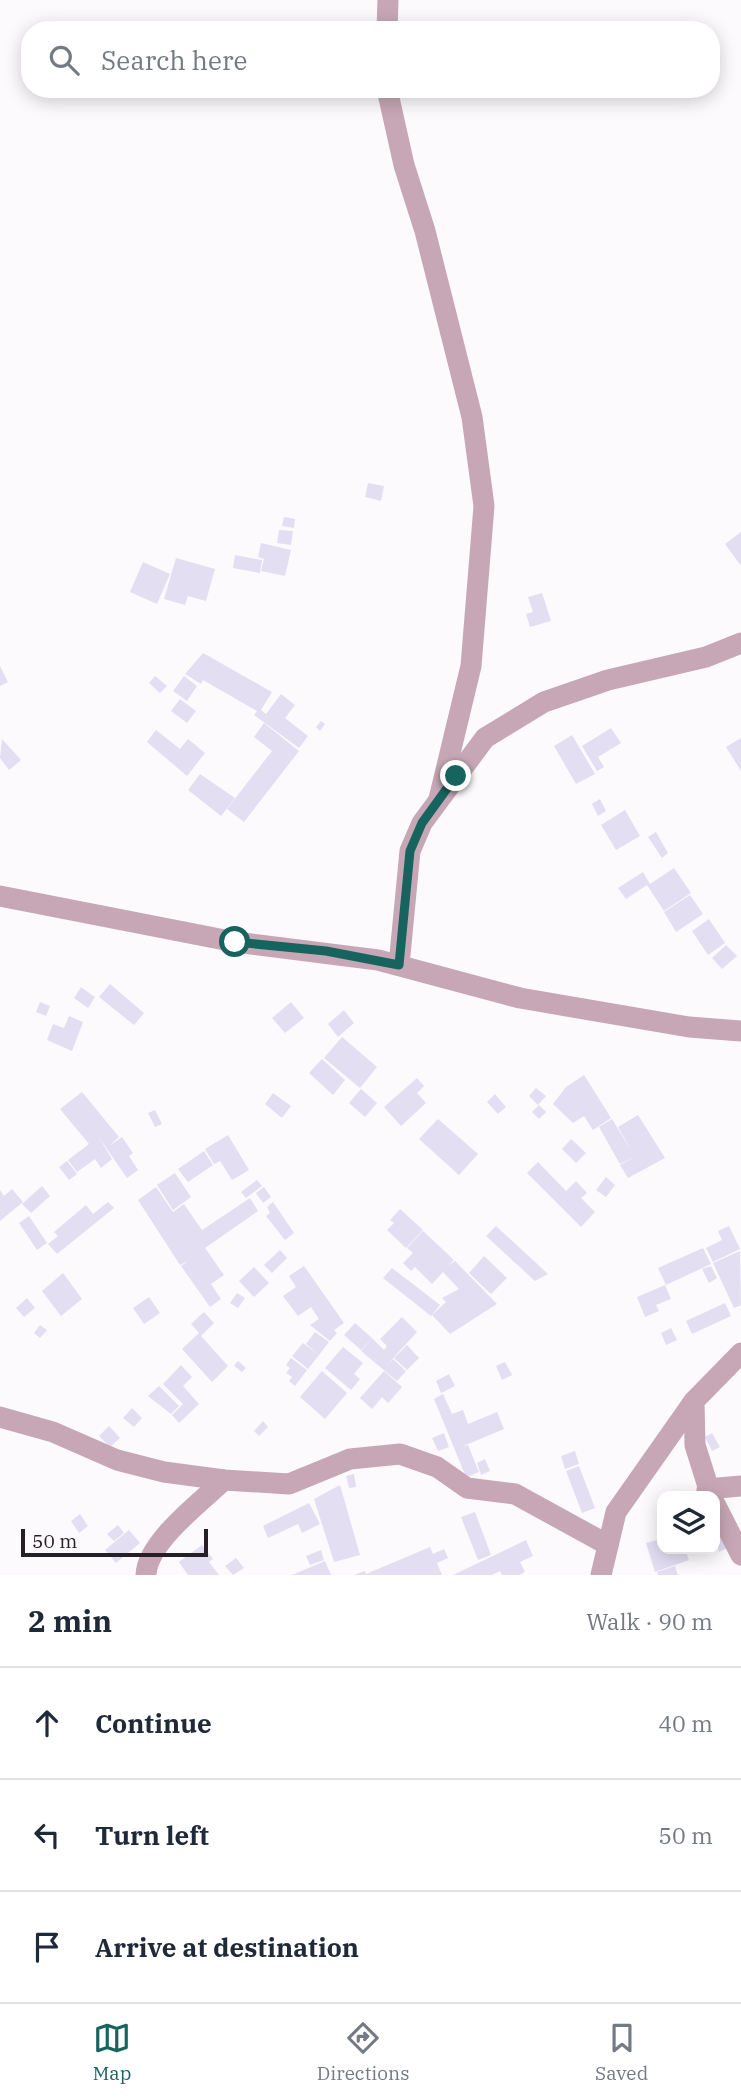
<!DOCTYPE html>
<html lang="en">
<head>
<meta charset="utf-8">
<style>
	body { margin:0; font-family:"IBM Plex Serif",serif; background:#f2f2f3; color:#1f2937 }
	.controls { position:absolute; right:21px; bottom:21px; display:grid; overflow:hidden; border-radius:14px; box-shadow:0 4px 18px #0003 }
	.controls button { width:63px; height:63px; display:grid; place-items:center; padding:0; border:0; border-bottom:2px solid #e0e1e3; background:#fff; color:#1f2937; font:35px sans-serif }
	.scale { position:absolute; left:21px; bottom:18px; width:187px; box-sizing:border-box; padding-left:7px; border:4px solid #262026; border-top:0; font-size:19px; line-height:24px; white-space:nowrap; color:#262026; -webkit-text-stroke:5px #fdfafd; paint-order:stroke }
	.stop { position:absolute; width:21px; height:21px; margin:-16px; border:5px solid #17645f; border-radius:50%; background:#fff }
	.stop.end { background:#17645f; border-color:#fff; box-shadow:0 2px 7px #0008 }
	.list { margin:0; padding:0; list-style:none }
	h2 { display:flex; justify-content:space-between; align-items:center; height:91px; margin:0; padding:0 28px; font-size:30px }
	h2 small { font-size:23px; font-weight:400; color:#747a83 }
	.list li { display:grid; grid-template-columns:46px 1fr auto; gap:21px; align-items:center; box-sizing:border-box; height:112px; padding:0 28px; border-top:2px solid #e0e1e3 }
	.list b { display:block; font-size:26px; white-space:nowrap }
	.list em { font-size:23px; font-style:normal; color:#747a83 }
	.icon { flex:none; width:38px; height:38px; fill:none; stroke:currentColor; stroke-width:2; stroke-linecap:round; stroke-linejoin:round }
	.map { position:relative; flex:none; width:741px; height:1575px; overflow:hidden }
	.search { position:absolute; background:#fff; box-shadow:0 4px 18px #0003; left:21px; right:21px; top:21px; height:77px; display:flex; align-items:center; gap:18px; box-sizing:border-box; padding:0 24px; border-radius:28px; color:#747a83; font-size:26px }
	.sheet { height:427px; background:#fff }
	nav { display:flex; justify-content:space-around; align-items:center; box-sizing:border-box; height:98px; border-top:2px solid #e0e1e3; background:#fff; font-size:19px; color:#747a83 }
	nav a { display:grid; justify-items:center; gap:4px }
	nav .on { color:#17645f }
	.map>svg:first-child { display:block }
</style>
</head>
<body>
<div class="map">
<svg width="741" height="1575" viewBox="0 0 741 1575">
	<rect width="100%" height="100%" fill="#fdfafd"/>
	<g fill="#e3def2">
		<polygon points="368,483 384,486 381,501 365,497"/>
		<polygon points="284,517 295,519 294,528 282,526"/>
		<polygon points="279,530 293,531 291,545 277,543"/>
		<polygon points="741,532 741,566 725,544"/>
		<polygon points="261,543 291,550 285,576 261,571 264,559 258,557"/>
		<polygon points="235,555 262,560 260,573 233,568"/>
		<polygon points="176,558 215,569 206,601 188,596 185,605 164,599"/>
		<polygon points="143,562 170,574 157,604 130,592"/>
		<polygon points="542,593 551,621 530,627 526,614 533,612 528,597"/>
		<polygon points="203,653 272,692 261,710 266,714 281,694 295,705 285,718 308,736 299,748 254,715 257,711 203,680 201,684 185,674"/>
		<polygon points="0,666 8,682 0,686"/>
		<polygon points="155,676 167,686 160,693 149,683"/>
		<polygon points="184,676 197,686 187,701 173,691"/>
		<polygon points="180,699 196,711 187,723 171,711"/>
		<polygon points="321,721 325,724 320,731 316,727"/>
		<polygon points="264,723 299,751 244,822 227,809 272,751 254,737"/>
		<polygon points="611,728 621,743 598,757 604,767 597,771 582,746"/>
		<polygon points="156,730 180,749 188,739 205,753 187,776 147,742"/>
		<polygon points="572,735 595,774 576,784 554,746"/>
		<polygon points="741,738 741,771 726,747"/>
		<polygon points="2,739 21,760 9,770 0,758"/>
		<polygon points="200,774 235,798 221,816 188,790"/>
		<polygon points="600,799 606,811 598,816 592,804"/>
		<polygon points="625,810 640,836 616,850 601,825"/>
		<polygon points="656,832 668,853 662,858 648,837"/>
		<polygon points="674,868 691,893 664,911 647,885 626,899 618,888 643,872 650,884"/>
		<polygon points="690,895 703,914 676,932 664,912"/>
		<polygon points="709,919 725,943 708,955 692,931"/>
		<polygon points="726,945 737,956 722,969 712,958"/>
		<polygon points="110,984 144,1013 134,1025 99,997"/>
		<polygon points="81,987 95,997 88,1008 74,998"/>
		<polygon points="40,1002 50,1006 46,1016 36,1012"/>
		<polygon points="291,1002 304,1018 285,1033 272,1018"/>
		<polygon points="344,1010 354,1023 338,1037 328,1024"/>
		<polygon points="69,1016 83,1022 72,1051 47,1040 53,1024 64,1028"/>
		<polygon points="342,1037 377,1067 360,1088 324,1058"/>
		<polygon points="322,1059 345,1080 333,1095 309,1073"/>
		<polygon points="584,1075 611,1118 593,1130 584,1116 573,1123 553,1104 566,1087"/>
		<polygon points="417,1078 424,1086 417,1093 426,1103 401,1126 384,1107"/>
		<polygon points="536,1088 546,1096 538,1105 529,1096"/>
		<polygon points="361,1089 377,1103 365,1117 349,1103"/>
		<polygon points="82,1092 119,1137 109,1146 122,1137 133,1153 129,1156 138,1170 127,1178 98,1136 112,1159 101,1168 95,1159 77,1172 68,1160 89,1144 60,1109"/>
		<polygon points="273,1093 291,1106 282,1118 265,1104"/>
		<polygon points="495,1094 506,1107 498,1114 487,1102"/>
		<polygon points="539,1105 546,1112 539,1119 532,1112"/>
		<polygon points="155,1110 162,1124 155,1127 148,1113"/>
		<polygon points="638,1115 665,1158 628,1178 620,1165 636,1156 620,1164 599,1127 612,1119 632,1152 618,1127"/>
		<polygon points="438,1119 478,1154 459,1175 419,1139"/>
		<polygon points="228,1135 249,1170 232,1180 220,1161 214,1164 205,1149"/>
		<polygon points="571,1139 586,1153 576,1163 562,1149"/>
		<polygon points="204,1151 213,1165 188,1182 178,1169"/>
		<polygon points="67,1161 77,1174 69,1180 59,1167"/>
		<polygon points="538,1162 566,1191 576,1181 587,1193 581,1198 595,1212 581,1227 527,1173"/>
		<polygon points="175,1173 191,1197 173,1210 157,1185"/>
		<polygon points="606,1177 615,1185 606,1197 596,1190"/>
		<polygon points="257,1180 262,1186 246,1198 241,1192"/>
		<polygon points="42,1186 50,1196 31,1213 22,1204"/>
		<polygon points="156,1187 173,1212 184,1204 202,1230 250,1198 258,1211 205,1248 224,1275 211,1284 221,1299 210,1307 181,1266 188,1261 180,1265 138,1200"/>
		<polygon points="264,1187 271,1197 263,1203 256,1193"/>
		<polygon points="12,1189 23,1202 0,1221 0,1190 4,1196"/>
		<polygon points="108,1202 114,1208 57,1254 48,1244 58,1236 54,1232 86,1205 93,1214"/>
		<polygon points="273,1202 294,1233 285,1240 266,1216 270,1213 267,1207"/>
		<polygon points="400,1209 423,1230 406,1248 387,1230 394,1223 390,1220"/>
		<polygon points="29,1216 47,1243 37,1250 19,1223"/>
		<polygon points="496,1226 548,1274 535,1281 486,1236"/>
		<polygon points="729,1226 740,1249 713,1262 706,1248 722,1240 718,1231"/>
		<polygon points="423,1231 454,1260 448,1266 455,1261 497,1304 450,1334 432,1315 446,1302 442,1298 459,1289 443,1272 432,1284 415,1267 411,1271 403,1263 413,1253 407,1248"/>
		<polygon points="703,1248 711,1264 666,1285 658,1268"/>
		<polygon points="280,1250 287,1258 272,1273 264,1265"/>
		<polygon points="740,1251 741,1305 734,1308 713,1263"/>
		<polygon points="484,1256 507,1278 491,1294 469,1273"/>
		<polygon points="304,1266 344,1323 334,1330 337,1333 330,1341 310,1325 319,1319 311,1307 298,1316 283,1296 296,1287 289,1276"/>
		<polygon points="711,1266 717,1278 709,1283 702,1269"/>
		<polygon points="254,1267 269,1283 254,1297 239,1281"/>
		<polygon points="392,1268 440,1305 431,1316 383,1278"/>
		<polygon points="63,1273 82,1299 61,1316 42,1291"/>
		<polygon points="665,1285 671,1299 656,1305 659,1311 645,1317 637,1297"/>
		<polygon points="237,1293 245,1298 238,1308 230,1303"/>
		<polygon points="149,1297 160,1313 144,1324 133,1308"/>
		<polygon points="27,1298 35,1308 24,1317 16,1308"/>
		<polygon points="725,1303 731,1316 692,1334 686,1321"/>
		<polygon points="204,1312 214,1323 201,1336 228,1366 212,1382 182,1349 199,1333 191,1324"/>
		<polygon points="402,1317 417,1332 386,1366 393,1359 406,1371 397,1381 361,1351 372,1338 384,1350 387,1346 380,1339"/>
		<polygon points="355,1323 372,1338 361,1350 344,1335"/>
		<polygon points="40,1325 47,1330 40,1338 34,1333"/>
		<polygon points="671,1328 677,1340 666,1345 661,1333"/>
		<polygon points="315,1332 329,1342 319,1355 306,1344"/>
		<polygon points="303,1343 319,1355 308,1369 292,1356"/>
		<polygon points="407,1345 419,1358 407,1370 394,1358"/>
		<polygon points="343,1347 363,1363 354,1374 360,1379 351,1390 325,1368"/>
		<polygon points="291,1358 307,1370 295,1386 289,1381 292,1377 286,1373 290,1368 286,1365"/>
		<polygon points="238,1361 246,1368 242,1372 234,1366"/>
		<polygon points="505,1362 512,1375 502,1380 496,1366"/>
		<polygon points="181,1365 192,1377 183,1386 199,1404 179,1423 172,1415 183,1404 163,1384"/>
		<polygon points="322,1371 347,1393 325,1419 300,1397"/>
		<polygon points="384,1371 402,1387 388,1403 382,1397 372,1409 360,1398"/>
		<polygon points="449,1374 455,1386 441,1393 436,1381"/>
		<polygon points="159,1386 179,1406 171,1414 148,1396"/>
		<polygon points="443,1394 452,1414 463,1410 468,1424 497,1412 504,1429 461,1447 468,1445 479,1472 466,1477 434,1399"/>
		<polygon points="132,1408 142,1418 134,1427 123,1418"/>
		<polygon points="263,1421 268,1427 259,1436 254,1431"/>
		<polygon points="109,1426 120,1438 110,1447 99,1436"/>
		<polygon points="444,1433 449,1447 438,1451 432,1438"/>
		<polygon points="712,1433 720,1447 712,1451 705,1437"/>
		<polygon points="575,1451 579,1464 565,1469 561,1456"/>
		<polygon points="485,1459 490,1471 481,1475 477,1463"/>
		<polygon points="579,1466 595,1508 582,1513 566,1471"/>
		<polygon points="354,1474 356,1487 349,1488 346,1476"/>
		<polygon points="340,1485 360,1555 334,1562 314,1499"/>
		<polygon points="309,1503 320,1524 302,1533 298,1524 268,1538 263,1526"/>
		<polygon points="475,1512 491,1555 478,1560 461,1517"/>
		<polygon points="80,1514 88,1526 79,1533 71,1521"/>
		<polygon points="118,1525 124,1533 114,1541 107,1534"/>
		<polygon points="129,1530 140,1543 116,1563 105,1550"/>
		<polygon points="723,1532 730,1547 719,1552 715,1536"/>
		<polygon points="660,1539 662,1549 685,1549 689,1560 655,1572 646,1543"/>
		<polygon points="526,1540 533,1556 520,1562 525,1572 519,1575 502,1575 500,1571 492,1575 453,1575"/>
		<polygon points="202,1545 213,1559 209,1562 219,1575 188,1575 179,1562"/>
		<polygon points="430,1547 433,1554 444,1549 448,1558 437,1563 442,1575 354,1575 365,1571 366,1574"/>
		<polygon points="321,1550 324,1560 310,1565 306,1556"/>
		<polygon points="236,1558 244,1568 233,1575 225,1566"/>
		<polygon points="325,1561 331,1575 292,1575"/>
		<polygon points="675,1566 678,1575 658,1575 657,1572"/>
	</g>
	<g fill="none" stroke-linecap="round" stroke-linejoin="round">
		<g stroke="#c7a7b5" stroke-width="21">
			<polyline points="387,30 388,0"/>
			<polyline points="387,89 404,165 425,231 472,417 484,506 471,666 439,799"/>
			<polyline points="0,896 235,942 378,960 520,998 689,1027 741,1031"/>
			<polyline points="399,965 410,851 422,823 485,738 544,702 608,680 706,657 741,643"/>
			<polyline points="0,1417 53,1432 117,1460 164,1472 224,1480 289,1484 350,1459 400,1454 437,1467 467,1488 515,1494 608,1545"/>
			<polyline points="707,1489 741,1486"/>
			<polyline points="711,1496 695,1445 694,1401 741,1353"/>
			<polyline points="715,1504 741,1555"/>
			<path d="M146 1575C147 1542 201 1502 224 1480"/>
			<polyline points="601,1575 616,1512 694,1401"/>
		</g>
	</g>
	<g fill="none" stroke-linecap="round" stroke-linejoin="round">
		<polyline stroke="#17645f" stroke-width="9" points="235,942 326,951 399,965 410,851 422,823 456,776"/>
	</g>
</svg>
<div class="controls">
<button><svg class="icon" aria-label="layers" viewBox="0 0 24 24"><path d="M12 4l9 5-9 5-9-5zM3 14l9 5 9-5"/></svg></button>
</div>
<div class="scale">50 m</div>
<div class="stop" style="left:235px;top:942px"></div>
<div class="stop end" style="left:456px;top:776px"></div>
<div class="search"><svg class="icon" aria-label="search" viewBox="0 0 24 24"><circle cx="10" cy="10" r="6"/><path d="M15 15l6 6"/></svg>Search here</div>
</div>
<section class="sheet">
<h2>2 min<small>Walk · 90 m</small></h2>
<ul class="list">
<li><svg class="icon" aria-label="ahead" viewBox="0 0 24 24"><path d="M12 20V5M6 11l6-6 6 6"/></svg><div><b>Continue</b></div><em>40 m</em></li>
<li><svg class="icon" aria-label="left" viewBox="0 0 24 24"><path d="M17 20v-9H6M10 6l-5 5 5 5"/></svg><div><b>Turn left</b></div><em>50 m</em></li>
<li><svg class="icon" aria-label="arrive" viewBox="0 0 24 24"><path d="M6 21V4h12l-3 4 3 4H6"/></svg><div><b>Arrive at destination</b></div></li>
</ul>
</section>
<nav>
<a class="on"><svg class="icon" aria-label="map" viewBox="0 0 24 24"><path d="M3 6l6-2 6 2 6-2v14l-6 2-6-2-6 2zM9 4v14M15 6v14"/></svg>Map</a>
<a><svg class="icon" aria-label="directions" viewBox="0 0 24 24"><path d="M12 3l9 9-9 9-9-9zM9 14v-3h6M13 9l2 2-2 2"/></svg>Directions</a>
<a><svg class="icon" aria-label="saved" viewBox="0 0 24 24"><path d="M7 4h10v16l-5-4-5 4z"/></svg>Saved</a>
</nav>
</body>
</html>
